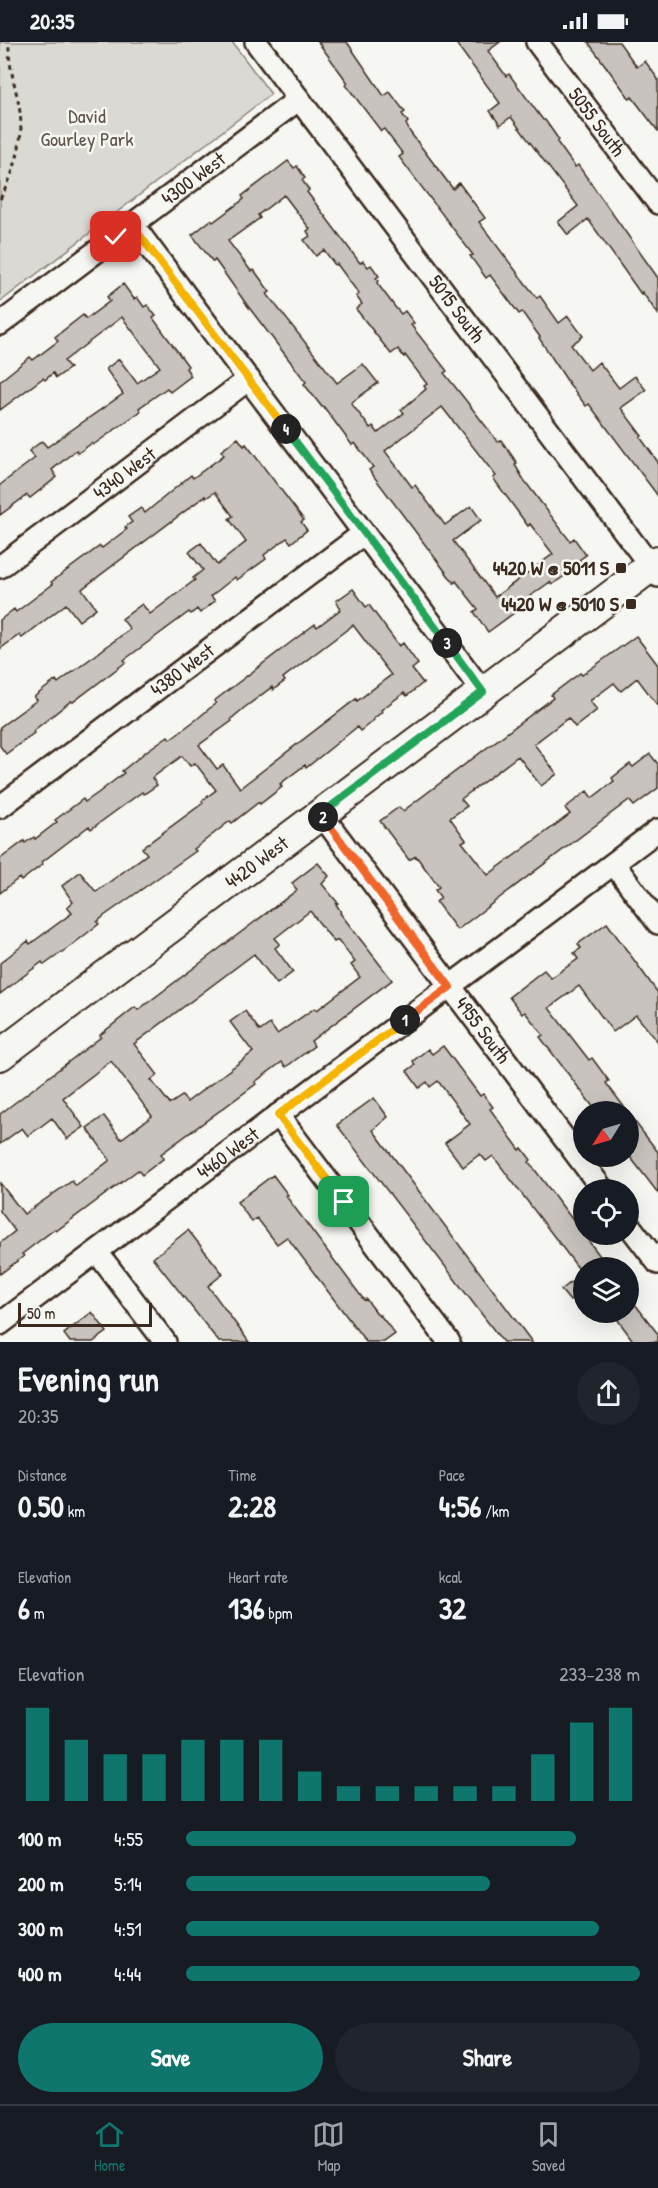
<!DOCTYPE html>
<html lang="en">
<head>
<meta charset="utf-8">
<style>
  :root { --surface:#171b24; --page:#20242c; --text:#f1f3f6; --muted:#9ea1a6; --line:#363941; --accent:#0f766e }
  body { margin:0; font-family:"Patrick Hand",sans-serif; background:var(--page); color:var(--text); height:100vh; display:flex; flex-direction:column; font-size:22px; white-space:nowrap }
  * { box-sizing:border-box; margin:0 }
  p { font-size:20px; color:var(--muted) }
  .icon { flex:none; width:33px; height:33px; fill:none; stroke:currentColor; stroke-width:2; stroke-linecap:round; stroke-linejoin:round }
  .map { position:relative; height:1300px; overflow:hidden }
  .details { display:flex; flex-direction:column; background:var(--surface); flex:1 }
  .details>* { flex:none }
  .needle { width:39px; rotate:233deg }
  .fabs { position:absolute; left:573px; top:1059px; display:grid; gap:12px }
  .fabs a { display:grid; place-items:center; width:66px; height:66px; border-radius:50%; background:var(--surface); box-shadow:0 6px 24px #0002; font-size:30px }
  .scale { position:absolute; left:18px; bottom:15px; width:134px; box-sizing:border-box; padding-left:6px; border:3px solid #3b2a1e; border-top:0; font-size:16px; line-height:21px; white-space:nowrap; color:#3b2a1e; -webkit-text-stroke:4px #f6f6f2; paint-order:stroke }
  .pin { position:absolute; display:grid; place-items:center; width:51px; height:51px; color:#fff; margin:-26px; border-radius:12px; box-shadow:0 3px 9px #0006 }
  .km { position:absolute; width:30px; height:30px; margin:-15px; border-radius:50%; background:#222; color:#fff; font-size:16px; line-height:30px; text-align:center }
  .round { display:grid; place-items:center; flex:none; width:63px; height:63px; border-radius:32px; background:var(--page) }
  .head { display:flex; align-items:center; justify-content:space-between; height:102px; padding:0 18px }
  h1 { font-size:33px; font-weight:800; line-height:45px }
  .metrics { display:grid; grid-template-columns:repeat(3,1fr); gap:9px; height:102px; padding:6px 18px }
  .metrics div { display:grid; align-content:center }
  .metrics b { font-size:30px; font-weight:800 }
  .metrics small { font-size:16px; font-weight:400 }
  .metrics p { font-size:16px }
  .chart { height:168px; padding:12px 18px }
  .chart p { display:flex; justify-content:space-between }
  .chart svg { width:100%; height:108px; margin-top:6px; stroke:var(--accent); stroke-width:6 }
  .button { display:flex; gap:12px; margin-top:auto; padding:12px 18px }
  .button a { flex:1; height:69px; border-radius:36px; background:var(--accent); color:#fff; font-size:24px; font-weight:800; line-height:69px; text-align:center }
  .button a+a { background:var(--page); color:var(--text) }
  ul { padding:0 18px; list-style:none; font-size:20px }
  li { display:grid; grid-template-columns:96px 72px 1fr; align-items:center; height:45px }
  li i { height:15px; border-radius:8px; background:var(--accent) }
  .status { display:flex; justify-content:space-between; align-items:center; height:42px; padding:0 30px; background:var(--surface); direction:ltr }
  .status svg { height:16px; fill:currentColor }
  .menu { display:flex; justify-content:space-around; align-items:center; height:84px; border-top:2px solid var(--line); background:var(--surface); font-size:16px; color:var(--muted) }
  .menu a { display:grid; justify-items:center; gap:3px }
  .menu .active { color:var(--accent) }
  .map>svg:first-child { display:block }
</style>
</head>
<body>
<div class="status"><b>20:35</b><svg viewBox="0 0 49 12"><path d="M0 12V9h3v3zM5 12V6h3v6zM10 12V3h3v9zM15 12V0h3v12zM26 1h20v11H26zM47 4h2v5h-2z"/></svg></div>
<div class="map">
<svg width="658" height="1300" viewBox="0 0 658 1300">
  <rect width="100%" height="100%" fill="#f6f6f2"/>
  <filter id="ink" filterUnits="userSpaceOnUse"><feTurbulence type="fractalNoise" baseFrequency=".0167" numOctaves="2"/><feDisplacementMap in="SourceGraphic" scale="12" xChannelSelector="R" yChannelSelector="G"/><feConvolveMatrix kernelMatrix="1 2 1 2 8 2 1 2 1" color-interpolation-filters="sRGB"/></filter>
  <g filter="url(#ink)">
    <path fill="#dad9d3" stroke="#8a8278" stroke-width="1.5" d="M0 0H232L271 52 0 260Z"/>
    <path fill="#c8c3be" stroke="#3b2a1e" stroke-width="1.5" fill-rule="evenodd" d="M318 0H347L384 54 390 50 405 70 402 72 408 80 406 82 410 90 453 147 459 141 485 176 479 180 522 237 537 256 540 254 559 281 568 274 583 294 571 303 590 328 599 320 619 346 635 334 646 348 621 366 642 394 640 395 658 420V454L589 362 586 364 570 343 539 296 540 295 522 270 519 272 490 233 486 236 470 214 473 213 399 115 403 112 384 87 381 89 346 43 348 41Z
      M455 0H500L488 9 506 34 509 32 543 78H545L559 98 557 100 575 125 578 123 658 236V272L642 250 641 252 588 177 568 193 558 180 578 164 511 75 500 83 490 69 500 61Z
      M588 0H619L637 25 645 19 658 37V89L632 55 630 57Z
      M288 119 294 126 297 124 305 136 302 138 309 148 307 150 360 221 363 219 368 225 371 223 379 234 376 236 379 239 377 241 395 265 401 272 405 269 414 281 411 283 447 329 444 331 464 356 498 400 501 398 517 421 515 423 524 438 570 499 574 496 586 513 579 518 582 521 552 543 550 540 515 565 518 568 488 590 474 570 478 567 456 539 454 541 369 428 373 425 355 401 352 403 323 364 322 365 304 342 306 340 247 263 215 218 213 220 192 193 211 178 213 180 244 157 242 154ZM284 153 310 187 307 189 310 194 304 198 316 214 324 208 335 223 337 222 359 252 356 254 362 262 356 267 391 312 398 307 404 315 405 313 427 342 424 344 426 347 401 368 404 371 378 391 373 384 370 386 351 361 378 341 363 322 337 341 267 252 270 250 254 228 251 229 228 199 260 176 258 173ZM442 365 496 434 493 436 528 484 530 482 553 512 495 555 453 499 481 478 471 464 445 483 415 443 412 445 385 409Z
      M123 242 134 257 137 255 144 265 147 263 156 274 153 276 188 324 186 326 191 334 170 350 167 346 139 366 141 369 93 403 92 401 78 411 76 408 52 428 57 435 30 456 27 453 0 473V443L35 416 29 409 42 399 47 405 123 352 106 327 119 317 137 341 160 325 122 275 64 319 70 326 56 336 53 331 45 338 43 336 0 368V339L30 315 33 318 58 299 55 295 83 273 86 277 110 259 107 255Z
      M238 396 244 404 246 402 304 478 301 480 307 488 291 501 287 496 264 513 266 517 237 538 235 535 211 554 215 559 200 571 197 567 191 572 189 570 124 618 126 620 73 660 71 659 33 689 34 691 6 712 0 704V685L37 658 34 655 56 638 58 641 130 587 122 577 142 562 150 572 195 538 193 536 203 528 189 510 201 501 217 523 246 500 229 477 233 474 215 450 206 456 205 454 82 547 96 566 79 579 66 562 22 596 19 593 0 607V578L14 567 16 570 53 542 51 540 100 504 102 506 127 487 125 485 132 480 128 475 141 466 145 471 191 433 193 436 224 413 221 409Z
      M353 547 366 565 369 563 399 604 403 601 418 622 412 627 423 641 407 654 404 651 381 668 382 670 373 677 374 678 360 689 357 685 306 726 305 723 280 742 282 745 260 762 259 760 232 781 230 779 194 807 196 809 104 874 97 880 99 882 72 903 44 923 42 920 0 952V921L28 899 30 902 72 871 67 865 73 860 62 844 80 830 96 850 147 812 142 806 203 761 202 759 216 748 195 721 190 724 182 714 152 736 157 743 144 752 142 750 91 787 89 784 42 820 43 822 21 839 19 836 0 851V817L24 799 25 801 34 795 35 797 57 780 55 778 83 757 85 760 98 751 124 731 122 729 148 708 168 694 170 697 197 677 216 661 214 659 286 604 315 582 317 585 341 567 336 559ZM353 583 391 633 357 659 356 657 240 746 223 723 217 727 199 703 232 679 231 677 244 666 272 645 273 648 285 639 283 636Z
      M636 594 658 623V664L637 636 621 649 614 641 590 659 597 668 575 685 568 676 534 702 557 732 541 744 518 714 461 757 467 764 450 776 466 798 462 800 488 833 570 772 565 766 587 749 592 756 614 739 612 736 630 722 633 725 650 712 658 722V746L634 764 629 758 457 888 436 860 441 856 435 848 439 845 416 814 409 818 380 779 399 765 403 769 553 656 551 653 580 631 582 633Z
      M318 821 329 834 322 842 338 861 336 862 341 870 340 871 392 938 311 999 314 1004 286 1025 282 1020 255 1040 256 1042 161 1112 164 1116 142 1133 138 1128 56 1189 55 1187 22 1212 24 1214 0 1232V1201L15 1189 0 1169V1141L24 1172 72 1139 76 1144 110 1118 87 1086 104 1074 121 1097 152 1074 111 1019 63 1056 84 1085 67 1097 52 1076 28 1094 22 1086 0 1102V1072L101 995 100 993 135 965 138 968 297 848 292 841ZM310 869 334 900 338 898 355 920 351 923 360 935 317 968 315 966 277 992 270 982 260 989 245 969 230 980 253 1010 187 1060 182 1054 170 1062 151 1038 158 1033 134 1002 254 912 277 942 293 930 275 906 280 902 275 896Z
      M607 881 658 951V1000L636 973 613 990 579 944 549 966 589 1018 592 1016 609 1039 606 1041 628 1070H597L540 995 543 993 525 970 522 972 509 955 544 928 551 936 578 917 574 911 581 906 578 902Z
      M443 1004 480 1054 483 1052 493 1065 490 1067 520 1108 522 1106 531 1118 529 1120 609 1226H578L493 1114 486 1119 480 1112 463 1125 445 1101 470 1082 438 1039 430 1045 427 1040 419 1046 407 1029 415 1023 413 1019 428 1007 432 1012Z
      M374 1056 388 1075 373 1088 532 1300H503L337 1083Z
      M628 1071 658 1110V1151L628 1112Z
      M273 1133 288 1153 286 1154 364 1258 366 1257 379 1274 380 1273 395 1292 384 1300H366L287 1195 277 1202 257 1176 252 1180 237 1160Z
      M188 1188 223 1232 208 1244 249 1300H219L153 1216Z
      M574 1238 583 1249 570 1259 561 1248Z
      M628 1253 658 1292V1300H634L612 1270H628Z
      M92 1270 107 1290 93 1300H70L64 1292Z"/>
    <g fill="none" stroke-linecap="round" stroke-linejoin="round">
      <defs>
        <g id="street">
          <path id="s1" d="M256 0 658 534"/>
          <path id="s2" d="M537 0 658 161"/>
          <path d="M132 182 483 650"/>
          <path id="s3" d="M0 282 299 57"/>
          <path id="s4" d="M0 525 249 337"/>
          <path id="s5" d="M0 765 364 491"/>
          <path id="s6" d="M321 772 603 1148"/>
          <path d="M614 822 658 881"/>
          <path d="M278 1073 449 1300"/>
          <path d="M628 1182 658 1221"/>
          <path d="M97 1210 165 1300"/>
          <path id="s7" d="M0 1282 658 788"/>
        </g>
        <g id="secondary">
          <path id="s8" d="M0 1013 658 519"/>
        </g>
      </defs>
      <use href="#street" stroke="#3b2a1e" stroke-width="26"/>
      <use href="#secondary" stroke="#3b2a1e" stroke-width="34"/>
      <path stroke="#3b2a1e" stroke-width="3" stroke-dasharray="4.5 4.5" stroke-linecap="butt" d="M0 157C16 128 25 96 19 64 15 42 8 22 9 0"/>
      <use href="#street" stroke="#f6f6f2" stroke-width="21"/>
      <use href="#secondary" stroke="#f6f6f2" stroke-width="30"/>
    </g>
  </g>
  <g fill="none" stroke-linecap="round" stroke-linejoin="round" filter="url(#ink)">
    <defs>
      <path id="split-1" d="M344 1160 278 1073 405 978"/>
      <path id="split-2" d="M323 775 450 945 405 978"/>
      <path id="split-3" d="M323 775 321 772 483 650 447 601"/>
      <path id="split-4" d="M286 387 447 601"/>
      <path id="split-5" d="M116 195 132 183 286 387"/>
    </defs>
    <use href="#split-1" stroke="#fff" stroke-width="12"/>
    <use href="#split-2" stroke="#fff" stroke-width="12"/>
    <use href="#split-3" stroke="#fff" stroke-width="12"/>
    <use href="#split-4" stroke="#fff" stroke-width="12"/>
    <use href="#split-5" stroke="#fff" stroke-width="12"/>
    <use href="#split-1" stroke="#f5b400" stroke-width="8"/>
    <use href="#split-2" stroke="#f0652b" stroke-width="8"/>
    <use href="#split-3" stroke="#22a559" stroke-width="8"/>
    <use href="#split-4" stroke="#22a559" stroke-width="8"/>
    <use href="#split-5" stroke="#f5b400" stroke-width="8"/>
  </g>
  <g fill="#3b2a1e" stroke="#f6f6f2" stroke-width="2">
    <rect x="615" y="520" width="12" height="12" rx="3"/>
    <rect x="625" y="556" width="12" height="12" rx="3"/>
  </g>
  <g text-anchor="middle" stroke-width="5" stroke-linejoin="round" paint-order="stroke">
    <g font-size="20" fill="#63564b" stroke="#f6f6f2">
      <text x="87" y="81">David<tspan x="87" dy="23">Gourley Park</tspan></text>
    </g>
    <g font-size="20" fill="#3b2a1e" stroke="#f6f6f2">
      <text dy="7" stroke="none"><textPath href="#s2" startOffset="100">5055 South</textPath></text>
      <text dy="7" stroke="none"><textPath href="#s3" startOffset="242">4300 West</textPath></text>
      <text dy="7" stroke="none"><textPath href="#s1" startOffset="334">5015 South</textPath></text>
      <text dy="7" stroke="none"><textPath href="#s4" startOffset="156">4340 West</textPath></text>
      <text dy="7" stroke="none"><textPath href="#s5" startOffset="228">4380 West</textPath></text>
      <text dy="7" stroke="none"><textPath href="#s8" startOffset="321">4420 West</textPath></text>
      <text dy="7" stroke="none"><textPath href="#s6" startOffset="270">4955 South</textPath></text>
      <text dy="7" stroke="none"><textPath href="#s7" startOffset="285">4460 West</textPath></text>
    </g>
    <g font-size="20" font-weight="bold" fill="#3b2a1e" stroke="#f6f6f2" text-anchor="end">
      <text x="609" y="533">4420 W @ 5011 S</text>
      <text x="619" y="569">4420 W @ 5010 S</text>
    </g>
  </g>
</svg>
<div class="fabs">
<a><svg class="needle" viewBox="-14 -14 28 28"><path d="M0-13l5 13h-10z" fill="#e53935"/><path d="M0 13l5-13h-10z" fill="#9ea1a6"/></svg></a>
<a><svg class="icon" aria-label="locate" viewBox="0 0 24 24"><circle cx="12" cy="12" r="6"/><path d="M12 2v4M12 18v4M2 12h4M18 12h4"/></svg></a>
<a><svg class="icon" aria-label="layers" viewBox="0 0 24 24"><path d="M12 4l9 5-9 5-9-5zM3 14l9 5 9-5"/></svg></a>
</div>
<div class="scale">50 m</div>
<div class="pin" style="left:344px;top:1160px;background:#1e9e55"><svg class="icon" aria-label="arrive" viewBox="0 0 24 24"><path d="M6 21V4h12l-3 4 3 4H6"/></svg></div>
<div class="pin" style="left:116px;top:195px;background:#d93025"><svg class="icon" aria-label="check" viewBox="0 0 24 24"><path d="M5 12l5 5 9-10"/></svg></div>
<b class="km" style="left:405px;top:978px">1</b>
<b class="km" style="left:323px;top:775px">2</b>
<b class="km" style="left:447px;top:601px">3</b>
<b class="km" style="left:286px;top:387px">4</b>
</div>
<section class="details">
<div class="head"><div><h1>Evening run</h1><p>20:35</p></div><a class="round"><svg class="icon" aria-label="share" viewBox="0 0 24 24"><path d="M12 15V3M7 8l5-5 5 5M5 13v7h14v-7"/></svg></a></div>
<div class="metrics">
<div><p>Distance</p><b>0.50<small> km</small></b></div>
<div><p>Time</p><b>2:28</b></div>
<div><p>Pace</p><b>4:56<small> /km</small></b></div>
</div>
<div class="metrics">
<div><p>Elevation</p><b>6<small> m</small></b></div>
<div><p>Heart rate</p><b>136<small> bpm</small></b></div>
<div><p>kcal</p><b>32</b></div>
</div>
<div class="chart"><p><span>Elevation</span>233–238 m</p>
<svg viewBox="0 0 160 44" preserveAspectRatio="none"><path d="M5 44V6M15 44V19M25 44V25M35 44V25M45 44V19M55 44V19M65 44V19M75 44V32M85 44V38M95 44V38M105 44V38M115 44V38M125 44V38M135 44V25M145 44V12M155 44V6"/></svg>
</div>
<ul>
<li><b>100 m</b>4:55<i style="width:86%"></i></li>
<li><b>200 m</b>5:14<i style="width:67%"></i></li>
<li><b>300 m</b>4:51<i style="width:91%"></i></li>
<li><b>400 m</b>4:44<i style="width:100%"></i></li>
</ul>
<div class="button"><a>Save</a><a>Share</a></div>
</section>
<nav class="menu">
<a class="active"><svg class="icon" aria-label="home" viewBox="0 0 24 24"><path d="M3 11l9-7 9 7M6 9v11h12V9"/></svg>Home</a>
<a><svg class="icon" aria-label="map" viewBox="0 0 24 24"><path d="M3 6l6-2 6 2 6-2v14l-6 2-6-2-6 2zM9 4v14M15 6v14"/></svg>Map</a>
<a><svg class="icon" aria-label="saved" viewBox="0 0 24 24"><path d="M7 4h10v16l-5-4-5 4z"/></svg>Saved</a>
</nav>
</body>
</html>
